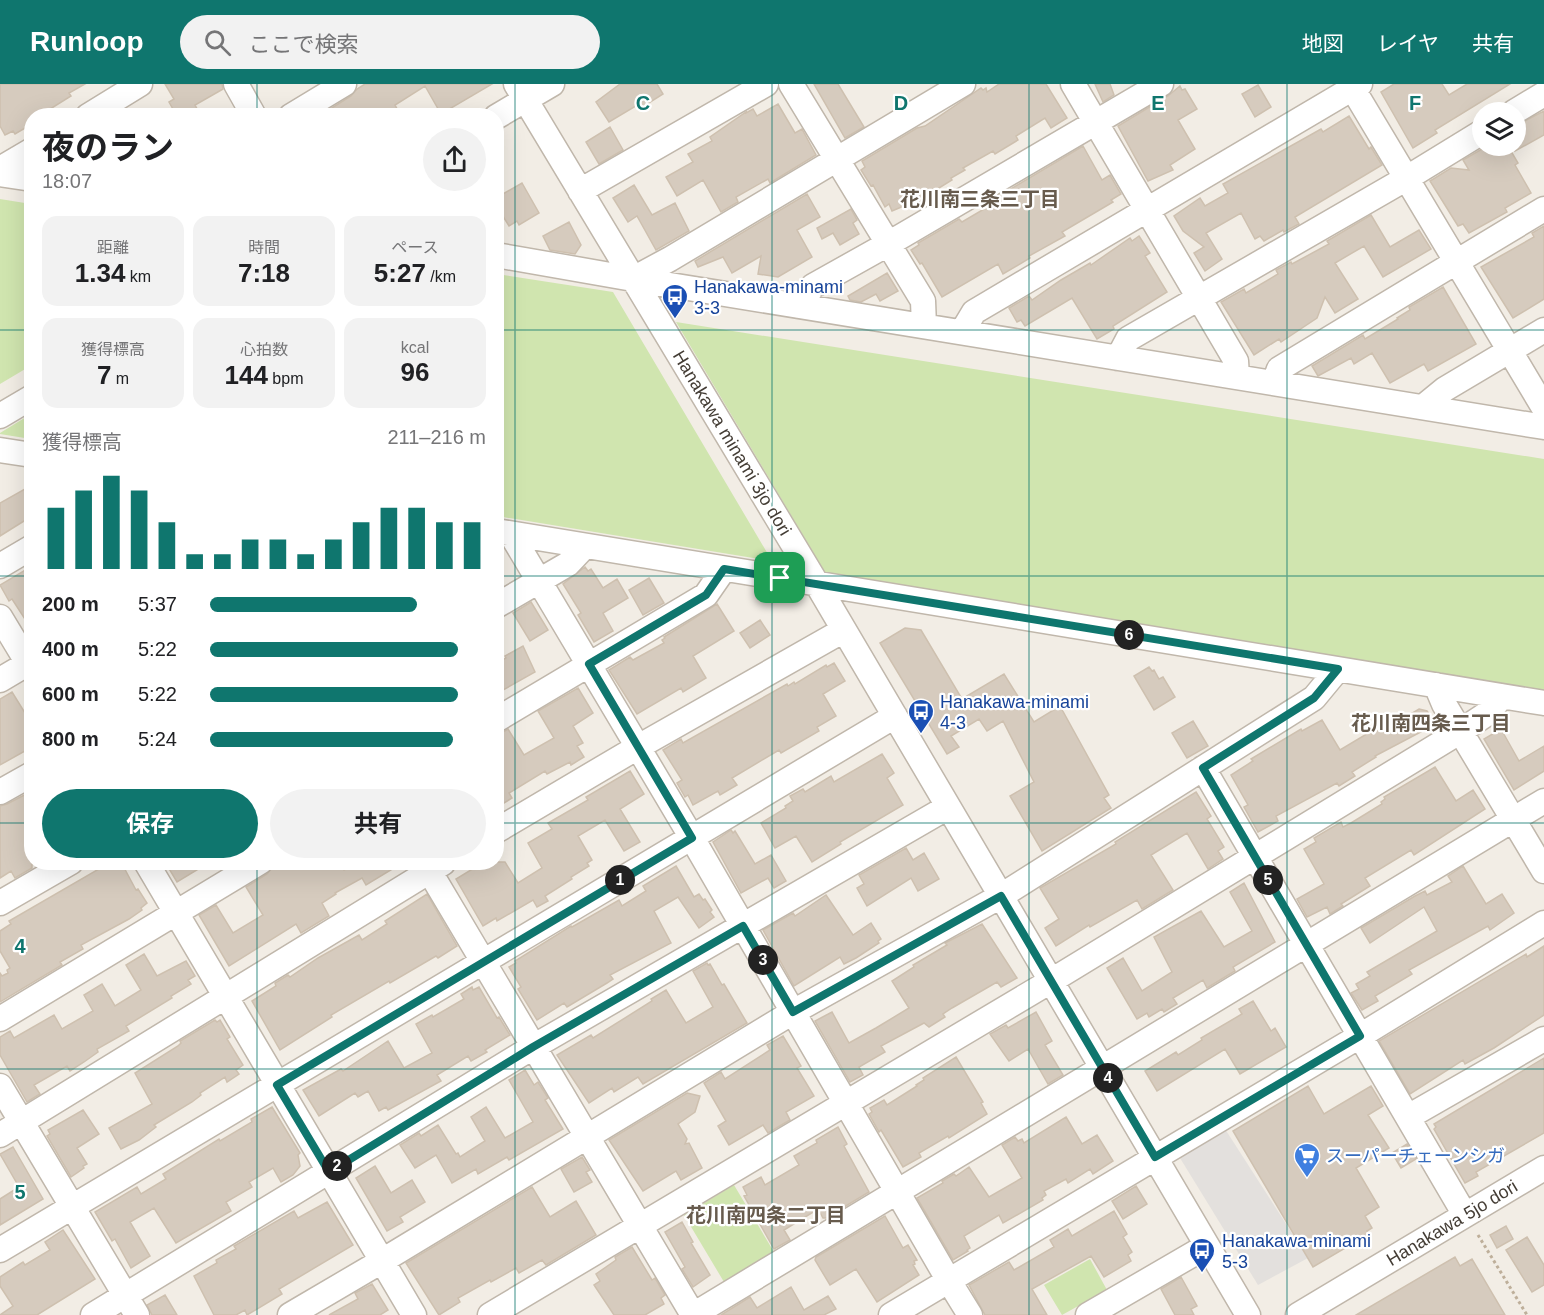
<!DOCTYPE html>
<html lang="ja">
<head>
<meta charset="utf-8">
<style>
  :root { --surface:#fff; --page:#f2f2f2; --text:#202124; --muted:#757577; --accent:#0f766e }
  body { margin:0; font-family:Helvetica,"Noto Sans JP",sans-serif; background:var(--page); color:var(--text); height:100vh; display:flex; flex-direction:column; font-size:22px; white-space:nowrap }
  * { box-sizing:border-box; margin:0 }
  p { font-size:20px; color:var(--muted) }
  .icon { flex:none; width:33px; height:33px; fill:none; stroke:currentColor; stroke-width:2; stroke-linecap:round; stroke-linejoin:round }
  .map { position:relative; flex:1; overflow:hidden }
  .drawer { position:absolute; left:24px; top:24px; width:480px; height:762px; display:flex; flex-direction:column; background:var(--surface); border-radius:24px; box-shadow:0 6px 24px #0002 }
  .drawer>* { flex:none }
  .buttons { position:absolute; left:1472px; top:18px; display:grid; gap:12px }
  .buttons a { display:grid; place-items:center; width:54px; height:54px; border-radius:50%; background:var(--surface); box-shadow:0 6px 24px #0002; font-size:30px }
  .pin { position:absolute; display:grid; place-items:center; width:51px; height:51px; color:#fff; margin:-26px; border-radius:12px; box-shadow:0 3px 9px #0006 }
  .km { position:absolute; width:30px; height:30px; margin:-15px; border-radius:50%; background:#222; color:#fff; font-size:16px; line-height:30px; text-align:center }
  .round { display:grid; place-items:center; flex:none; width:63px; height:63px; border-radius:32px; background:var(--page) }
  .summary { display:flex; align-items:center; justify-content:space-between; height:102px; padding:0 18px }
  h1 { font-size:33px; font-weight:700; line-height:45px }
  .figures { display:grid; grid-template-columns:repeat(3,1fr); gap:9px; height:102px; padding:6px 18px }
  .figures div { display:grid; align-content:center; border-radius:15px; background:var(--page); text-align:center }
  .figures b { font-size:26px; font-weight:700 }
  .figures small { font-size:16px; font-weight:400 }
  .figures p { font-size:16px }
  .chart { height:168px; padding:12px 18px }
  .chart p { display:flex; justify-content:space-between }
  .chart svg { width:100%; height:108px; margin-top:6px; stroke:var(--accent); stroke-width:6 }
  .action { display:flex; gap:12px; margin-top:auto; padding:12px 18px }
  .action a { flex:1; height:69px; border-radius:36px; background:var(--accent); color:#fff; font-size:24px; font-weight:700; line-height:69px; text-align:center }
  .action a+a { background:var(--page); color:var(--text) }
  ul { padding:0 18px; list-style:none; font-size:20px }
  li { display:grid; grid-template-columns:96px 72px 1fr; align-items:center; height:45px }
  li i { height:15px; border-radius:8px; background:var(--accent) }
  header { display:flex; align-items:center; gap:36px; box-sizing:border-box; height:84px; padding:0 30px; background:var(--accent); color:#fff }
  header strong { font-size:28px }
  nav { display:flex; gap:33px; margin-inline-start:auto; font-size:21px }
  .search { width:420px; height:54px; background:var(--page); display:flex; align-items:center; gap:15px; box-sizing:border-box; padding:0 21px; border-radius:33px; color:var(--muted); font-size:22px }
  .map>svg:first-child { display:block }
</style>
</head>
<body>
<header>
<strong>Runloop</strong>
<div class="search"><svg class="icon" aria-label="search" viewBox="0 0 24 24"><circle cx="10" cy="10" r="6"/><path d="M15 15l6 6"/></svg>ここで検索</div>
<nav><a>地図</a><a>レイヤ</a><a>共有</a></nav>
</header>
<div class="map">
<svg width="1544" height="1231" viewBox="0 0 1544 1231">
  <rect width="100%" height="100%" fill="#f2ede5"/>
  <path fill="#d0e5af" d="M0 115 31 120 32 281 0 300Z
    M497 190 613 208 772 477 497 432Z
    M676 238 1544 375V608L826 490Z
    M31 330V355L0 350V349Z
    M734 1101 774 1168 724 1198 684 1131Z
    M1090 1175 1107 1206 1062 1231 1044 1201Z"/>
  <path fill="#e3e0dd" d="M1225 1045 1308 1174 1258 1201 1180 1074Z"/>
  <path fill="#d6cbbe" stroke="#cec0af" stroke-width="1.5" d="M0 0H85L69 9 71 12 39 32H32V40L15 50 13 47 5 51 0 42Z
    M165 0H222L223 5 195 21 201 32H177L169 18 174 15Z
    M365 0H492L441 30 425 2 395 21 401 32H319L351 12 357 5Z
    M620 0H657L663 10 641 24 639 20 609 38 596 18Z
    M814 0H838L864 43 845 54Z
    M999 0H1046L1067 34 1051 44 1045 34 1016 52 1018 56 995 70 993 67 963 84 965 86 951 94 952 96 934 107 936 110 920 119 918 116 892 127 889 120 885 123 873 101 871 102 861 86 865 83 862 77 917 44 925 42 981 4 983 6 986 4 987 8Z
    M1095 0H1110L1114 11 1103 18Z
    M1394 0H1442L1449 11 1467 0H1510L1435 46 1437 49 1413 64 1381 8Z
    M1258 1 1271 23 1255 33 1242 10Z
    M1180 2 1182 6 1185 5 1197 25 1178 36 1195 65 1170 81 1173 86 1148 97 1118 42 1168 12Z
    M778 20 795 49 802 45 816 71 770 99 768 95 736 113 738 118 721 128 703 96 677 112 666 93 693 78 688 70 712 57 710 53 746 28V29L753 25 757 32Z
    M1544 27V51L1515 67V42Z
    M1349 32 1369 65 1371 63 1382 81 1295 133 1299 140 1284 148 1283 146 1264 157 1260 152 1255 155 1241 129 1206 149 1222 175 1205 187 1194 169 1204 163 1183 147 1174 132 1200 114 1205 122 1228 109 1223 100 1321 45 1323 48Z
    M610 43 623 66 599 80 586 58Z
    M1083 62 1102 96 1110 91 1121 110 1111 116 1113 118 1062 148 1065 152 1029 172 1030 174 1003 190 998 180 942 213 922 179 920 180 911 166 919 161 918 159 959 135 962 138 991 121 989 118Z
    M1487 62H1508L1518 79 1515 81 1531 109 1505 124 1507 128 1469 149 1463 140 1458 142 1430 97 1451 84 1469 86 1463 76Z
    M522 99 539 129 519 141 517 137 509 142 496 121V114Z
    M634 101 652 131 675 119 689 147 656 166 637 132 628 138 613 114Z
    M807 110 820 133 797 146 812 173 778 193 758 190 761 172 732 189 723 173 698 183 695 177Z
    M851 125 857 136 853 139 859 150 840 161 833 149 822 155 817 144Z
    M1371 131 1390 163 1419 146 1431 165 1383 193 1364 162 1335 179 1358 215 1335 229 1325 213 1317 234 1281 258 1279 255 1254 271 1221 218 1244 205 1246 209 1278 190 1276 186 1291 178 1292 180 1329 160 1327 157Z
    M569 138 581 161 575 170 550 166 543 152Z
    M1544 142V215L1513 234 1481 183 1534 153 1532 149Z
    M1139 152 1150 169 1145 172 1167 208 1113 242 1114 245 1097 255 1072 214 1025 242 1021 236 1017 238 1009 224 1029 212 1032 216 1061 196 1090 179 1091 181 1130 154 1132 157Z
    M887 189 898 207 880 217 876 210 861 218 850 216 848 212Z
    M1443 203 1476 260 1428 287 1424 280 1390 299 1372 269 1354 280 1351 274 1318 292 1312 282 1363 251 1365 255 1398 235 1397 234 1410 226 1409 223Z
    M32 401V432L0 452V419Z
    M32 482V546L12 515 9 517 0 501Z
    M585 483 588 487 591 485 603 504 617 495 628 514 603 529 613 547 594 558 578 531 581 529 563 500Z
    M649 494 664 519 643 531 629 506Z
    M531 518 548 546 530 557 513 529Z
    M717 520 734 547 693 572 706 594 683 608 681 604 637 630 609 586 630 573 633 576 664 559 662 556 665 554 664 553Z
    M760 536 770 551 750 564 740 549Z
    M905 544 921 546 962 615 1004 590 1034 638 1060 622 1109 711 1104 714 1111 724 1042 767 1010 712 1034 698 1003 637 987 647 979 635 951 652 959 663 947 670 880 559Z
    M523 562 535 588 496 610V580L506 574 505 572Z
    M834 579 845 597 823 610 836 632 817 643 819 647 781 669 779 666 732 694 737 701 720 711 718 707 693 721 688 711 685 713 677 699 682 696 663 666 681 655 683 659 787 600 788 602 794 598 795 600 826 581 827 583Z
    M1149 583 1152 587 1154 586 1159 595 1163 593 1175 613 1154 626 1134 592Z
    M578 604 593 629 573 642 583 659 577 662 584 673 571 681 570 678 547 690 545 687 509 709 512 714 496 724V652L508 645 524 671 554 654 538 627Z
    M12 608 25 629 32 625V663L0 681V615Z
    M1419 625 1427 627 1436 640 1375 672 1376 673 1352 688 1355 692 1339 702 1337 699 1276 732 1278 737 1258 748 1244 723 1248 721 1231 691 1253 677 1251 675 1301 645 1302 647 1322 636 1340 666 1370 648 1372 650 1397 634 1399 637Z
    M1193 637 1208 662 1187 674 1172 649Z
    M1501 645 1519 677 1544 662V687L1514 706 1484 655Z
    M882 670 894 689 887 694 903 721 840 758 841 760 812 778 796 752 775 764 761 739 786 724 785 722 793 717 790 712 803 705 805 708 831 692 834 698Z
    M1435 683 1456 717 1473 706 1485 725 1414 771 1411 766 1365 794 1370 802 1341 820 1343 822 1330 830 1327 823 1307 833 1297 815 1324 800 1304 765 1316 758 1314 754 1341 738 1343 743 1351 739 1382 720 1381 718 1385 715 1384 713Z
    M630 687 644 710 620 725 640 758 624 767 605 736 578 752 592 776 587 779 589 782 571 793 572 795 545 812 548 817 537 823 533 816 497 837 496 834 483 842 456 795 484 778H505L518 799 542 784 528 759 552 745 548 739 588 716 586 713Z
    M32 707V784L15 794 11 787 0 794V722L7 720Z
    M1196 708 1211 732 1207 735 1224 763 1218 767 1223 775 1208 785 1187 749 1151 771 1173 806 1142 825 1137 816 1090 843 1089 841 1056 862 1045 844 1059 835 1040 804 1116 760 1115 758Z
    M731 746 733 749 735 747 755 780 771 771 786 797 774 804 768 794 741 809 713 758Z
    M906 764 913 776 924 769 939 795 918 807 911 794 867 822 857 804 864 800 859 791Z
    M106 778H121L136 806 138 805 147 819 141 824 142 826 129 835 81 861 83 865 60 878 62 881 0 918V889L2 892 8 889 7 886 10 884 0 867V847L11 840 9 837 99 785 98 783Z
    M175 778H210L177 798 168 783Z
    M281 778H340L344 786 360 778H404L366 801 362 794 335 809 336 810 322 819 329 832 301 849 296 840 229 882 199 831 216 821 233 849 263 831 246 803 267 790 273 783Z
    M676 782 694 813 699 810 703 816 705 815 712 826 710 828 714 833 699 844 678 813 654 827 671 859 610 891 613 895 607 899 567 923 564 919 537 936 518 905 521 903 509 883 516 879 515 877 571 842 572 843 619 816 622 822 646 807 643 802Z
    M1463 782 1486 820 1502 810 1514 829 1490 846 1488 842 1409 886 1412 890 1375 912 1378 917 1362 926 1351 909 1359 905 1356 900 1370 892 1367 888 1437 847 1424 823 1370 859 1361 844 1415 812 1425 807 1427 811 1452 798 1448 792Z
    M1244 799 1275 858 1233 883 1235 887 1207 904 1203 896 1173 914 1177 920 1164 928 1162 925 1149 933 1147 929 1137 935 1107 884 1123 874 1142 907 1172 888 1154 853 1201 827 1224 863 1252 847 1230 808Z
    M427 810 457 862 438 874 436 872 390 899 389 897 331 931 332 933 280 966 252 917 276 902 275 899 288 891 290 893 318 874 359 851 362 856 387 840 385 837Z
    M826 811 853 851 871 839 881 855 878 857 879 859 856 874 844 880 840 873 794 902 763 846 793 829 795 832Z
    M982 840 1017 894 1001 903 997 898 952 924 943 930 945 933 929 943 924 939 881 962 885 968 859 983 863 991 850 998 815 937 832 928 849 959 876 944 909 924 892 897 914 883 913 881 947 861 945 859Z
    M1544 862V931L1494 964 1465 980 1463 976 1410 1010 1379 957 1526 870 1527 873Z
    M144 870 157 892 186 877 195 892 188 896 191 900 171 912 172 914 126 942 129 947 97 965 98 968 84 978 70 987 67 982 34 1001 40 1010 27 1018 0 971V953L10 947 14 954 54 931 62 945 93 927 84 911 102 900 115 922 141 906 126 881Z
    M707 879 708 881 710 880 722 901 724 900 747 939 643 1000 638 993 614 1008 612 1004 589 1019 557 971 591 951 593 954 652 917 651 915 666 906 686 939 713 923 693 887Z
    M472 903 473 906 479 903 497 934 499 933 510 951 485 966 487 968 471 977 468 972 437 991 441 997 388 1026 386 1023 379 1027 368 1007 358 1013 355 1009 319 1032 303 1006 341 985 343 987 388 957 404 984 432 969 416 940 432 931 433 933 464 915 461 910Z
    M1253 917 1271 947 1275 944 1286 963 1240 990 1225 965 1157 1007 1145 987 1176 968 1178 971 1202 956 1201 954 1242 930 1239 925Z
    M1036 928 1052 957 1045 961 1063 991 1048 1000 1028 965 1009 977 990 950 1006 941 1008 944Z
    M215 936 217 938 220 936 230 953 227 955 243 981 236 986 239 990 227 998 225 993 200 1009 201 1011 192 1018 154 1041 156 1043 139 1056 121 1065 109 1044 152 1020 135 989 178 962 181 959 180 957Z
    M783 952 801 982 797 984 814 1012 786 1028 790 1036 768 1049 763 1041 729 1061 718 1042 726 1037 704 999 721 988 725 995 770 966 767 961Z
    M956 973 983 1018 981 1019 987 1030 949 1054 948 1052 919 1069 921 1073 903 1083 881 1046 879 1048 869 1030 872 1028 870 1024 884 1016 887 1021 917 1002 916 1001 924 996 923 994Z
    M1544 974V1049L1476 1088 1478 1092 1465 1099 1434 1045 1436 1043 1434 1040Z
    M525 986 534 1001 538 998 548 1014 545 1016 563 1045 509 1076 507 1073 478 1090 476 1085 452 1099 436 1071 415 1084 400 1061 419 1049 421 1052 438 1041 456 1070 458 1069 460 1073 485 1057 471 1033 486 1023 505 1054 533 1038 509 996Z
    M1308 1002 1324 1030 1371 1002 1383 1022 1368 1031 1389 1064 1356 1084 1379 1123 1365 1132 1372 1144 1367 1147 1369 1150 1313 1183 1233 1047Z
    M687 1009 700 1012 695 1028 678 1040 687 1055 685 1060 689 1059 702 1084 681 1096 676 1087 643 1107 609 1056Z
    M272 1023 300 1069 298 1071 300 1082 293 1091 281 1098 273 1084 249 1098 252 1103 226 1118 231 1127 176 1159 154 1124 130 1138 150 1172 131 1184 115 1155 112 1157 95 1128 137 1103 141 1110 166 1095 163 1090 219 1055 220 1057 252 1038 251 1035Z
    M83 1026 99 1050 77 1064 87 1080 83 1082 84 1084 71 1093 47 1052 50 1050 48 1046Z
    M1066 1033 1082 1060 1097 1051 1113 1077 1093 1090 1090 1085 1068 1099 1066 1095 1044 1107 1046 1111 1042 1114 1043 1116 1003 1139 999 1131 964 1152 970 1164 967 1166 968 1167 953 1176 917 1114 943 1099 942 1097 954 1090 956 1092 969 1083 989 1113 1022 1094 1002 1061 1015 1053 1018 1057 1022 1055 1024 1059Z
    M838 1043 847 1060 844 1062 869 1108 826 1134H823L818 1125 784 1146 790 1156 774 1165 744 1112 747 1111 743 1103 761 1093 765 1101 799 1081 794 1072 817 1059 816 1056Z
    M1407 1060 1416 1075 1401 1084 1392 1069Z
    M13 1063 43 1115 0 1141V1115L19 1103 0 1070Z
    M582 1073 590 1086 586 1088 592 1098 574 1108 561 1085Z
    M375 1082 391 1109 412 1096 425 1118 400 1133 403 1138 387 1147 356 1094Z
    M1136 1102 1147 1120 1123 1135 1112 1117Z
    M532 1103 550 1133 576 1117 596 1151 546 1181 542 1176 519 1189 516 1184 491 1198 490 1196 458 1214 460 1218 439 1231 406 1179Z
    M327 1118 353 1161 279 1205 282 1210 247 1231 245 1226 236 1231H214L194 1192 217 1179 216 1176 236 1165 234 1162 294 1127 298 1134Z
    M1114 1127 1127 1150 1123 1153 1132 1168 1128 1171 1131 1177 1104 1193 1091 1172 1032 1205 1047 1231H985L969 1201 1009 1178 1014 1186 1054 1163 1050 1156 1068 1145 1072 1152Z
    M885 1132 903 1164 908 1161 917 1176 914 1177 915 1180 913 1181 919 1191 877 1218 856 1185 830 1201 815 1176 816 1173Z
    M682 1138 693 1158 691 1159 710 1191 693 1203 682 1185 685 1183 665 1148Z
    M1506 1142 1513 1155 1497 1164 1490 1151Z
    M63 1146 95 1195 37 1231H0L13 1222 0 1202V1193L23 1178 25 1181 50 1166 45 1158Z
    M1527 1153 1544 1181V1201L1532 1208 1506 1166Z
    M632 1163 652 1196 655 1194 665 1211 661 1214 664 1220 645 1231H614L594 1201 600 1197 596 1190 616 1176 615 1173Z
    M1455 1173 1460 1182 1472 1175 1505 1231H1356Z
    M1181 1193 1197 1222 1191 1225 1194 1231H1175L1161 1205Z
    M372 1200 388 1226 380 1231H329L358 1215 355 1209Z
    M791 1203 804 1226 828 1212 836 1225 824 1231H721L750 1213 757 1224Z
    M165 1211 177 1231H152L147 1221Z"/>
  <g fill="none" stroke-linecap="round" stroke-linejoin="round">
    <defs>
      <path id="minor" d="M236 0 254 32
        M516 0 817 500 1248 1231
        M791 0 923 217 924 242
        M1073 0 1236 277 1237 293
        M1350 0 1544 324
        M1514 28 1544 10
        M88 32 140 0
        M291 32 344 0
        M496 33 552 0
        M5 82 32 66
        M0 90 32 95
        M580 107 766 0
        M496 171 633 195 1544 343
        M633 195 670 175 963 0
        M799 222 813 202 888 160 1161 0
        M962 248 974 228 1360 0
        M1118 274 1128 255 1407 94 1482 48
        M1274 299 1279 285 1544 125
        M1423 323 1445 305 1544 246
        M0 332 32 313
        M0 366 32 371
        M496 447 1544 619
        M511 450 692 754 949 1197 970 1231
        M0 482 32 463
        M496 522 568 480 585 462
        M0 533 32 586
        M0 596 32 577
        M1436 601 1444 620 1544 787
        M496 636 706 511 724 485
        M1203 684 1465 1131
        M0 708 32 690
        M496 747 638 663 844 546
        M146 778 414 1231
        M424 778 693 1231
        M0 819 71 778
        M0 935 260 778
        M0 1002 137 1231
        M1408 1033 1544 955
        M0 1051 443 779
        M0 1166 895 632
        M93 1231 533 963 948 723
        M290 1231 382 1177 793 928 1001 812 1314 614 1338 585
        M490 1231 1051 897 1461 647 1488 629 1502 612
        M693 1231 1544 717
        M891 1231 1360 952 1544 839
        M1088 1231 1207 1162
        M1298 1231 1544 1084"/>
    </defs>
    <use href="#minor" stroke="#c0b7ab" stroke-width="27"/>
    <path stroke="#beaf9a" stroke-width="3" stroke-dasharray="3 3" stroke-linecap="butt" d="M1478 1151 1527 1231"/>
    <use href="#minor" stroke="#fff" stroke-width="24"/>
  </g>
  <g fill="none" stroke-linecap="round" stroke-linejoin="round">
    <defs>
      <path id="route" d="M724 485 1338 585 1314 614 1203 684 1360 952 1155 1073 1001 812 793 928 743 842 533 963 329 1088 277 1001 692 754 589 580 706 511Z"/>
    </defs>
    <use href="#route" stroke="#fff" stroke-width="12"/>
    <use href="#route" stroke="#0f766e" stroke-width="8"/>
  </g>
  <path fill="none" stroke="#0f766e" stroke-width="1.5" stroke-opacity="0.55" d="M257 0V32M515 0V1231M772 0V1231M1029 0V1231M1287 0V1231M0 246H32M496 246H1544M0 492H32M496 492H1544M0 739H32M496 739H1544M257 778V1231M0 985H1544"/>
  <defs>
    <symbol id="bus-pin" viewBox="-11 -11 22 30"><path d="M0 17L-7.5 6A9.5 9.5 0 1 1 7.5 6Z" fill="#1a4fb4" stroke="#fff"/><path d="M-5-6H5V4H4V6H2V4H-2V6H-4V4H-5ZM-3.5-4V0h7V-4ZM-3.5 1.2v1.5H-2V1.2ZM2 1.2v1.5H3.5V1.2Z" fill="#fff"/></symbol>
    <symbol id="supermarket-pin" viewBox="-11 -11 22 30"><path d="M0 17L-7.5 6A9.5 9.5 0 1 1 7.5 6Z" fill="#3f7fe0" stroke="#fff"/><path d="M-6-5.5h2.5l.6 2H6L4.5 2H-2.5L-4.4-4H-6ZM-1.5 3.2a1.3 1.3 0 1 0 .1 0ZM3 3.2a1.3 1.3 0 1 0 .1 0Z" fill="#fff"/></symbol>
  </defs>
  <g fill-rule="evenodd">
    <use href="#bus-pin" x="660" y="198" width="30" height="40"/>
    <use href="#bus-pin" x="906" y="613" width="30" height="40"/>
    <use href="#supermarket-pin" x="1292" y="1057" width="30" height="40"/>
    <use href="#bus-pin" x="1187" y="1152" width="30" height="40"/>
  </g>
  <g text-anchor="middle" stroke-width="4.5" stroke-linejoin="round" paint-order="stroke">
    <g font-size="18" fill="#164399" stroke="#fff" text-anchor="start">
      <text x="694" y="209">Hanakawa-minami<tspan x="694" dy="21">3-3</tspan></text>
      <text x="940" y="624">Hanakawa-minami<tspan x="940" dy="21">4-3</tspan></text>
      <text x="1222" y="1163">Hanakawa-minami<tspan x="1222" dy="21">5-3</tspan></text>
    </g>
    <g font-size="18" fill="#443d35" stroke="#fff">
      <text transform="translate(732 359) rotate(59)" y="6">Hanakawa minami 3jo dori</text>
      <text transform="translate(1452 1139) rotate(-31)" y="6">Hanakawa 5jo dori</text>
    </g>
    <g font-size="18" fill="#366cbe" stroke="#fff" text-anchor="start">
      <text x="1326" y="1078">スーパーチェーンシガ</text>
    </g>
    <g font-size="20" font-weight="bold" fill="#675b4d" stroke="#fff">
      <text x="980" y="122">花川南三条三丁目</text>
      <text x="1431" y="646">花川南四条三丁目</text>
      <text x="766" y="1138">花川南四条二丁目</text>
    </g>
  </g>
  <g font-size="20" text-anchor="middle" font-weight="bold" fill="#0f766e" stroke="#fff" stroke-width="4.5" stroke-linejoin="round" paint-order="stroke">
    <text x="643" y="26">C</text>
    <text x="901" y="26">D</text>
    <text x="1158" y="26">E</text>
    <text x="1415" y="26">F</text>
    <text x="20" y="869">4</text>
    <text x="20" y="1115">5</text>
  </g>
</svg>
<div class="buttons">
<a><svg class="icon" aria-label="layers" viewBox="0 0 24 24"><path d="M12 4l9 5-9 5-9-5zM3 14l9 5 9-5"/></svg></a>
</div>
<div class="pin" style="left:780px;top:494px;background:#1e9e55"><svg class="icon" aria-label="arrive" viewBox="0 0 24 24"><path d="M6 21V4h12l-3 4 3 4H6"/></svg></div>
<b class="km" style="left:620px;top:796px">1</b>
<b class="km" style="left:337px;top:1082px">2</b>
<b class="km" style="left:763px;top:876px">3</b>
<b class="km" style="left:1108px;top:994px">4</b>
<b class="km" style="left:1268px;top:796px">5</b>
<b class="km" style="left:1129px;top:551px">6</b>
<section class="drawer">
<div class="summary"><div><h1>夜のラン</h1><p>18:07</p></div><a class="round"><svg class="icon" aria-label="share" viewBox="0 0 24 24"><path d="M12 15V3M7 8l5-5 5 5M5 13v7h14v-7"/></svg></a></div>
<div class="figures">
<div><p>距離</p><b>1.34<small> km</small></b></div>
<div><p>時間</p><b>7:18</b></div>
<div><p>ペース</p><b>5:27<small> /km</small></b></div>
</div>
<div class="figures">
<div><p>獲得標高</p><b>7<small> m</small></b></div>
<div><p>心拍数</p><b>144<small> bpm</small></b></div>
<div><p>kcal</p><b>96</b></div>
</div>
<div class="chart"><p><span>獲得標高</span>211–216 m</p>
<svg viewBox="0 0 160 44" preserveAspectRatio="none"><path d="M5 44V19M15 44V12M25 44V6M35 44V12M45 44V25M55 44V38M65 44V38M75 44V32M85 44V32M95 44V38M105 44V32M115 44V25M125 44V19M135 44V19M145 44V25M155 44V25"/></svg>
</div>
<ul>
<li><b>200 m</b>5:37<i style="width:75%"></i></li>
<li><b>400 m</b>5:22<i style="width:90%"></i></li>
<li><b>600 m</b>5:22<i style="width:90%"></i></li>
<li><b>800 m</b>5:24<i style="width:88%"></i></li>
</ul>
<div class="action"><a>保存</a><a>共有</a></div>
</section>
</div>
</body>
</html>
